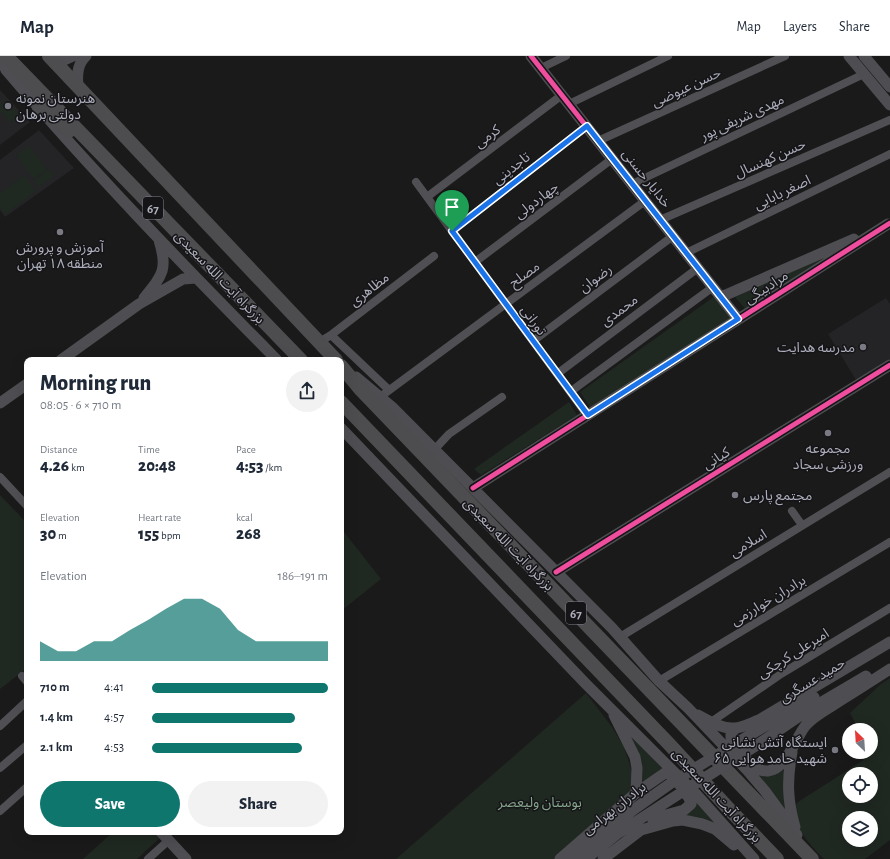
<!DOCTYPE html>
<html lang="en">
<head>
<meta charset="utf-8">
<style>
  :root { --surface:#fff; --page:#f2f2f3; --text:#1f2937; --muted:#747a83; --line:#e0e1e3; --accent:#0f766e }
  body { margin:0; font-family:"Alegreya Sans","Noto Sans Arabic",sans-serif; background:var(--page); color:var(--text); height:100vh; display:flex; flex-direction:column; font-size:15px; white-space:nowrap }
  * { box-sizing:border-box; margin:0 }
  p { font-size:13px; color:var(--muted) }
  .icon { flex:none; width:22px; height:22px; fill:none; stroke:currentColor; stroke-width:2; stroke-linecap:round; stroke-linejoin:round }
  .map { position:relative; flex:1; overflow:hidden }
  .drawer { position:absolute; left:24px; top:301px; width:320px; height:478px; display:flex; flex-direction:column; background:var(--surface); border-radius:8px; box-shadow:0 4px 16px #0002 }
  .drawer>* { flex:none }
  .needle { width:26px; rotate:335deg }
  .buttons { position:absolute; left:842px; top:667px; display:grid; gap:8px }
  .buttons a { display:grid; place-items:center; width:36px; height:36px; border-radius:50%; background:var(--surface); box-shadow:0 4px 16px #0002; font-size:20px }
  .pin { position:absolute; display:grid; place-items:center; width:34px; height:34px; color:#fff; margin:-41px -17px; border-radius:50% 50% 50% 0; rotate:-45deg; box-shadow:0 0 4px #0007 }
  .pin .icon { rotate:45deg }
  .round { display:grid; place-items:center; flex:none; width:42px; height:42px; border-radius:21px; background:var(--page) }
  .headline { display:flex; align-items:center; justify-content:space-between; height:68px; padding:0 16px }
  h1 { font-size:22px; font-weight:800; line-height:30px }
  .stats { display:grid; grid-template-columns:repeat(3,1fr); gap:6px; height:68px; padding:4px 16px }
  .stats div { display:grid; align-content:center }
  .stats b { font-size:17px; font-weight:800 }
  .stats small { font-size:11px; font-weight:400 }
  .stats p { font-size:11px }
  .chart { height:112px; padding:8px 16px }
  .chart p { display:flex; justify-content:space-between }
  .chart svg { width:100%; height:72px; margin-top:4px; fill:var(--accent); opacity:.7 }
  .cta { display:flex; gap:8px; margin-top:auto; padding:8px 16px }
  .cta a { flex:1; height:46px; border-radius:24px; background:var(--accent); color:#fff; font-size:16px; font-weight:800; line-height:46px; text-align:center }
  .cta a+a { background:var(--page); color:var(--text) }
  ul { padding:0 16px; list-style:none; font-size:13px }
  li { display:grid; grid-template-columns:64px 48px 1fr; align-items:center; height:30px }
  li i { height:10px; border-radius:5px; background:var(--accent) }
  header { display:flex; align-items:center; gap:24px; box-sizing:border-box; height:56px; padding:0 20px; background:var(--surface); border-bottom:1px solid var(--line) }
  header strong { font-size:19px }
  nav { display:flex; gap:22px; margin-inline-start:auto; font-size:14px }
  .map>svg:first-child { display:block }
</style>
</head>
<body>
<header>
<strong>Map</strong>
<nav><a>Map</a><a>Layers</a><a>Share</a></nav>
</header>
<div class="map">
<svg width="890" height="803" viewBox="0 0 890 803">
  <rect width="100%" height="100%" fill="#1a1a1a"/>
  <path fill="#242426" d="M0 34 30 66 0 89Z
    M39 74 74 112 5 161 0 154V104Z
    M886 242 890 248V303L856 324 828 278Z"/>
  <path fill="#202822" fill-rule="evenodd" d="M7 43 20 60 10 67 0 55V49Z
    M29 90 47 114 33 123 16 99Z
    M49 113 54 120 38 131 33 125Z
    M24 119 36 135 5 159 0 152V137Z
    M850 189 747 255 735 241Z
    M715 240 731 262 590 351 580 336Z
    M569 346 577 359 481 419 474 413Z
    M0 439 27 467V612L0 633Z
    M341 472 381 523 341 555Z
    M890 622V784L865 803H824C814 793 792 770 794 755 794 752 796 748 798 746L865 703 866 696H871V674H859L850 657 881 628ZM849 718H871V740H849ZM849 762H871V784H849Z
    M586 637 612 671 624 691 631 712 633 722 631 734 555 803H396Z
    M625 674 647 694 663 713 641 727C644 703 640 693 625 674Z
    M786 711 788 763 758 719C770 721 776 716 786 711Z
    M695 745 726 776 660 764Z
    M113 776H158L162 780 137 803H83Z"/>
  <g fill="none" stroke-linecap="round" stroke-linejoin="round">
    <path stroke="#505054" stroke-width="8" d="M541 12 566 0
      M569 48 668 0
      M598 85 785 0
      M416 126 587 359
      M632 128 864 18
      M427 141 562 39
      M660 164 890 64
      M452 175 587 70
      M686 197 890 98
      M475 206 612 103
      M331 279 389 334
      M533 285 673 180
      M318 287 331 279 434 200
      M557 318 698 212
      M570 336 713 231
      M380 341 645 145
      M434 394 449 378 502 341
      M0 421 27 450
      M792 455 802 469
      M620 581 890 416
      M22 620 27 626
      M659 625 890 486
      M711 666 781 618 890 552
      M0 670 27 645
      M0 712 27 689
      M0 755 27 731
      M148 803 169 784"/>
    <path stroke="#4e4e52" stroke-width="11" d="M531 0 738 263
      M849 0 890 49
      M864 0 890 31
      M0 1 6 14C92 115 184 210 277 304
      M55 6 62 5 73 0
      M78 31C77 20 77 8 86 0
      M721 241 854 183
      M144 242C163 219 168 213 159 184
      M61 304 139 248 183 223 196 222
      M356 321 392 351 612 572 659 625 688 652 747 714 765 735 797 779
      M0 347 27 328
      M341 372 586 628 696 738 754 803
      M473 432 888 168
      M556 516 890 309
      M698 659C709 665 722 673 734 672 742 672 751 667 759 664L890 586
      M736 672 731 677V682C740 694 750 716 768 715 787 713 795 682 806 669 815 659 828 653 838 646 856 635 873 624 890 613
      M750 679 814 641
      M757 689 810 653 866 620
      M792 696C787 723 787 744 795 771
      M636 737 665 717 672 718 689 742 691 748 684 754 666 759 653 766
      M161 776 186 803
      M560 803 636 737 637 712 635 701 614 659
      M573 803 633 754 674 725
      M586 803 617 778 682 736
      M603 803 641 774 673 765 683 764 702 768 715 773 734 789"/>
    <path stroke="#4d4d50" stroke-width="14" d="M6 0 301 304
      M49 0 336 304
      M39 52 69 75
      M341 310 361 334 812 803
      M341 346 670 689 728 752 777 803"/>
    <path stroke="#4e4e52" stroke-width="11" d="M674 725 750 679
      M682 736 757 689"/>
    <defs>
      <path id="cycleway" d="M531 0 738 263
        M473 432 890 167
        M556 516 890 309"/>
    </defs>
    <use href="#cycleway" stroke="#151417" stroke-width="8"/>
    <use href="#cycleway" stroke="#ef4d9e" stroke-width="5"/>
  </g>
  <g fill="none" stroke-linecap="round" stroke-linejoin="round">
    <defs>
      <path id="route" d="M587 70 738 263 588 359 452 175Z"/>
    </defs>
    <use href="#route" stroke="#fff" stroke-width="8"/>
    <use href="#route" stroke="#1a73e8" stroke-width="5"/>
  </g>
  <g fill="#797a83" stroke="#151417" stroke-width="1.5">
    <circle cx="8" cy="50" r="4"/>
    <circle cx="60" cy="176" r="4"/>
    <circle cx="863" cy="291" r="4"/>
    <circle cx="828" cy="377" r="4"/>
    <circle cx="735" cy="439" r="4"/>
    <circle cx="835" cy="694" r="4"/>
  </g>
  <g text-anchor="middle" stroke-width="3" stroke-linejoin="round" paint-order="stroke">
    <g fill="#151417" stroke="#7f808a" stroke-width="1">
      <rect x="143" y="141" width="20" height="22" rx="3"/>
      <rect x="566" y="546" width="20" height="22" rx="3"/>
    </g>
    <g font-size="13" font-weight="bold" fill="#acaebb">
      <text x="153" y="157">67</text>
      <text x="576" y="562">67</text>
    </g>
    <g font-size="14" fill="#acaebb" stroke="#151417">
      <text transform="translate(686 31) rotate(-25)" y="5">حسن عیوضی</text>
      <text transform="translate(742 61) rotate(-25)" y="5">مهدی شریفی پور</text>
      <text transform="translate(487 80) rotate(-37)" y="5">کرمی</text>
      <text transform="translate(770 102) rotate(-24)" y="5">حسن کهنسال</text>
      <text transform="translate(511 112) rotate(-38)" y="5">تاجدینی</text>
      <text transform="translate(647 122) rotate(52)" y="5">خدایار حسنی</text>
      <text transform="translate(782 136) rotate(-26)" y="5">اصغر بابایی</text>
      <text transform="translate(536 144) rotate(-37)" y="5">چهاردولی</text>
      <text transform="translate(524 218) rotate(-36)" y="5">مصلح</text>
      <text transform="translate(220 221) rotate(46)" y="5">بزرگراه آیت الله سعیدی</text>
      <text transform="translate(595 222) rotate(-37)" y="5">رضوان</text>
      <text transform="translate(766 231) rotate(-33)" y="5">مرادبیگی</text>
      <text transform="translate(369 233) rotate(-38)" y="5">مظاهری</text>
      <text transform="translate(619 254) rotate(-37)" y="5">محمدی</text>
      <text transform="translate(534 264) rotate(54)" y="5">تورانی</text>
      <text transform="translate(716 402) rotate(-32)" y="5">کیانی</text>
      <text transform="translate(748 487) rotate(-31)" y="5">اسلامی</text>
      <text transform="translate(509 488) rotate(46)" y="5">بزرگراه آیت الله سعیدی</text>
      <text transform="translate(768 544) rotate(-31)" y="5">برادران خوارزمی</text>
      <text transform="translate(793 597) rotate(-32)" y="5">امیرعلی کرچکی</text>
      <text transform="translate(812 624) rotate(-31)" y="5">حمید عسگری</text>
      <text transform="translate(717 739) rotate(47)" y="5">بزرگراه آیت الله سعیدی</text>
      <text transform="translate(614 752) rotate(-38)" y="5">برادران بهرامی</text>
    </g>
    <g font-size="14" fill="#acaebb" stroke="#151417" text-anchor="start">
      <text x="16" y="47">هنرستان نمونه<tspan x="16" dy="16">دولتی برهان</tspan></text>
      <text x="60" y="196" text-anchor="middle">آموزش و پرورش<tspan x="60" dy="16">منطقه ۱۸ تهران</tspan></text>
      <text x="855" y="296" text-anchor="end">مدرسه هدایت</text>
      <text x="828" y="397" text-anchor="middle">مجموعه<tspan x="828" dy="16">ورزشی سجاد</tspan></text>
      <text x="743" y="444">مجتمع پارس</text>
      <text x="827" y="691" text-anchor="end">ایستگاه آتش نشانی<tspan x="827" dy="16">۶۵ شهید حامد هوایی</tspan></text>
    </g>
    <g font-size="14" fill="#84a58b" stroke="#151417">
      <text x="540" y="751">بوستان ولیعصر</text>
    </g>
  </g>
</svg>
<div class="buttons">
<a><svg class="needle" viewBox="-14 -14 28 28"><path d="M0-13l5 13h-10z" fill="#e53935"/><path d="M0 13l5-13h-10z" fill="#747a83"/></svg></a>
<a><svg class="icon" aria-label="locate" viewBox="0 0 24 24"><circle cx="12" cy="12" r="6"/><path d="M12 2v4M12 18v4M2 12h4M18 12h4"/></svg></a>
<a><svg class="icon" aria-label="layers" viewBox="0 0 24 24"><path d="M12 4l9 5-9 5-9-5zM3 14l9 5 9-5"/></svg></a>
</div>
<div class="pin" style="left:452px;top:175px;background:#1e9e55"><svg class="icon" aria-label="arrive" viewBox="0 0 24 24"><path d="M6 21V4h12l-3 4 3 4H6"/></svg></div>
<section class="drawer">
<div class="headline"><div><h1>Morning run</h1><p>08:05 · 6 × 710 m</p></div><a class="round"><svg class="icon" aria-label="share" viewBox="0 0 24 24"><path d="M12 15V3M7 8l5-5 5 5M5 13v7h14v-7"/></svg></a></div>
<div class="stats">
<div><p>Distance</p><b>4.26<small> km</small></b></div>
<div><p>Time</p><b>20:48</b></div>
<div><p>Pace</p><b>4:53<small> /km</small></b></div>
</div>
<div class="stats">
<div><p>Elevation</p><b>30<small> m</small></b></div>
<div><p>Heart rate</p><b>155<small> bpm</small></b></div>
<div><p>kcal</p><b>268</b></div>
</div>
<div class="chart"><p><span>Elevation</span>186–191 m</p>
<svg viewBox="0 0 160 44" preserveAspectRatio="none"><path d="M0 44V32L10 38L20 38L30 32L40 32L50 25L60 19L70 12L80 6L90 6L100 12L110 25L120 32L130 32L140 32L150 32L160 32V44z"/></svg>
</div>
<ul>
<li><b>710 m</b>4:41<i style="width:100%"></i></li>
<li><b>1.4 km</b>4:57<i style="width:81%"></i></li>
<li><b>2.1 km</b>4:53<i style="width:85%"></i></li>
</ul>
<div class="cta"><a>Save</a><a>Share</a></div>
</section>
</div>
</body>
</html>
